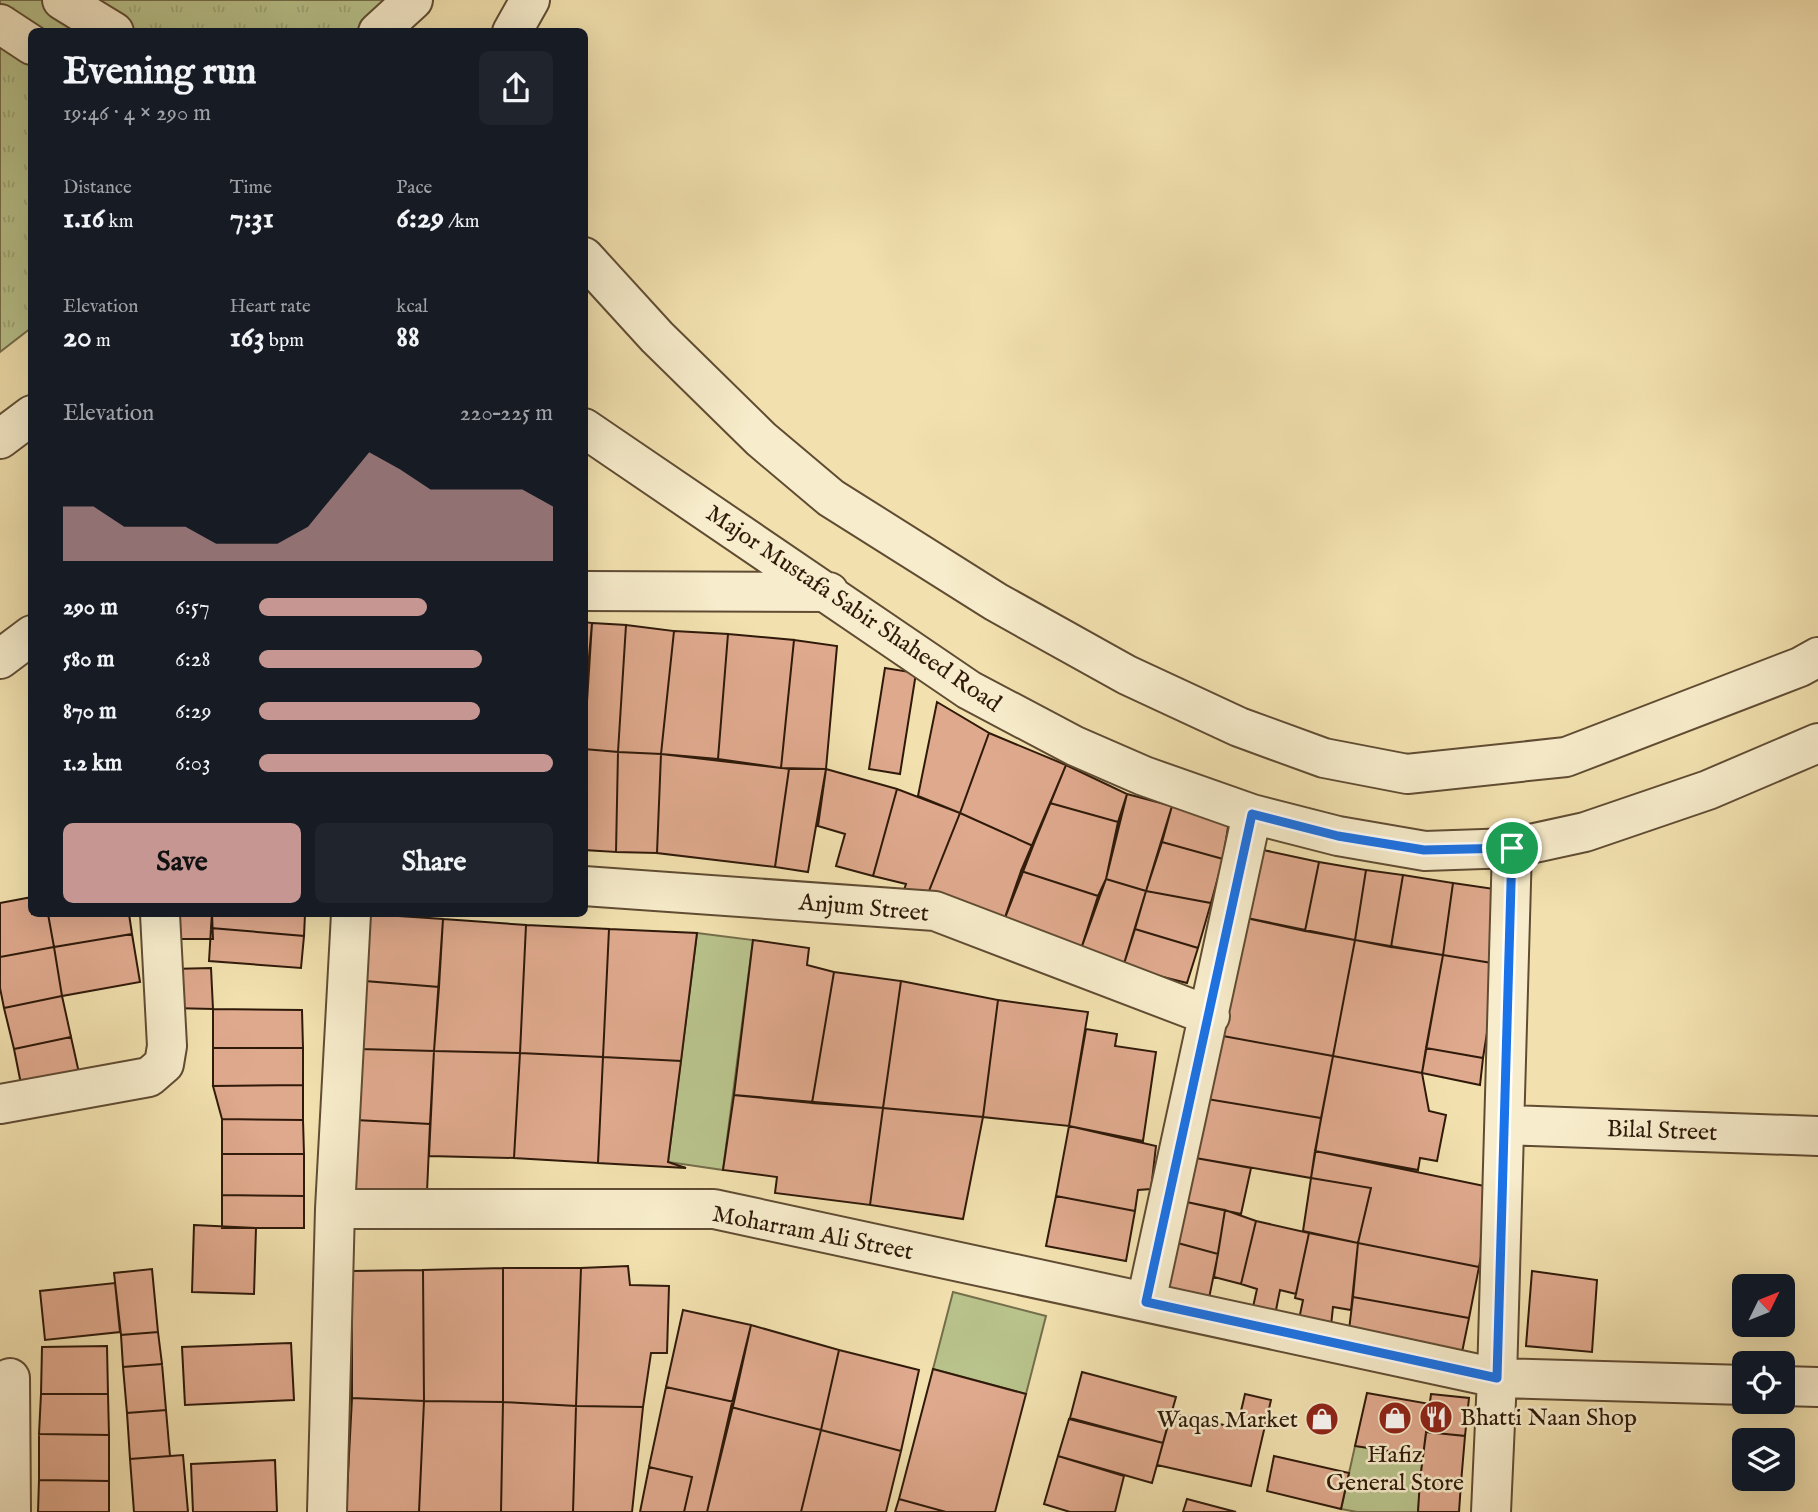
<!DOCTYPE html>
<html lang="en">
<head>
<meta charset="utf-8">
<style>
  :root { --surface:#171b24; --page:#20242c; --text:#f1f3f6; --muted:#9ea1a6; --accent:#c59692 }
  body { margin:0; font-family:"IM FELL English",serif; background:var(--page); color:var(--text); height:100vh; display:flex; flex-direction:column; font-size:26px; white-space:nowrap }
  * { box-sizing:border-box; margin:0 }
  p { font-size:23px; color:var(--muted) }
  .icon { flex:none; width:38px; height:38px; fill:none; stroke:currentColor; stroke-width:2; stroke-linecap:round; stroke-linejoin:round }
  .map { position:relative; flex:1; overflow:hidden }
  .sheet { position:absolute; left:28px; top:28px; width:560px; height:889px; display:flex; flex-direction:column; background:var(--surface); border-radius:10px; box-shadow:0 7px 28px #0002 }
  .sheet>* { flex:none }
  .needle { width:46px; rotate:47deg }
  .tools { position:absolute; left:1732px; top:1274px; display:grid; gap:14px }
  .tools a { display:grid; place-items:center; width:63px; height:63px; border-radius:10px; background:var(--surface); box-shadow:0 7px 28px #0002; font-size:35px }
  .pin { position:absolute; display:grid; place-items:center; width:60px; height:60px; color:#fff; margin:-30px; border:4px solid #fff; border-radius:50%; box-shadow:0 2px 7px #0007 }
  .round { display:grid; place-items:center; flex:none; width:74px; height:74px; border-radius:10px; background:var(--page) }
  .overview { display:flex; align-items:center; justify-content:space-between; height:119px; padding:0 35px }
  h1 { font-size:38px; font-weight:800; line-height:52px }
  .stats { display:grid; grid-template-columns:repeat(3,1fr); gap:10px; height:119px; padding:7px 35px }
  .stats div { display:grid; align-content:center }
  .stats b { font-size:30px; font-weight:800 }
  .stats small { font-size:19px; font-weight:400 }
  .stats p { font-size:19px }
  .chart { height:196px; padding:14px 35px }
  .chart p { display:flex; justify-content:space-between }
  .chart svg { width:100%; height:126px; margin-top:7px; fill:var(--accent); opacity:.7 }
  .button { display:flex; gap:14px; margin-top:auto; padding:14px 35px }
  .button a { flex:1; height:80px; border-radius:10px; background:var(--accent); color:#111; font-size:28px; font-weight:800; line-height:80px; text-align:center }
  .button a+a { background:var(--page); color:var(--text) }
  ul { padding:0 35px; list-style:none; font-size:23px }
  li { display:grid; grid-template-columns:112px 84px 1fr; align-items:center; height:52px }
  li i { height:18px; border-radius:9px; background:var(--accent) }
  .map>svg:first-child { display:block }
</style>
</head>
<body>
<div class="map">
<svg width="1818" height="1512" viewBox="0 0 1818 1512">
  <defs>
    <pattern id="grass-tufts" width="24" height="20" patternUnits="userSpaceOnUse" patternTransform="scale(1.75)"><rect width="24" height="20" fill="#b9c38c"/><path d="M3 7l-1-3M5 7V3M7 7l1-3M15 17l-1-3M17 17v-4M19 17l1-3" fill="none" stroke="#9fa777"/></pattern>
  </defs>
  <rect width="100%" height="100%" fill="#f2e1af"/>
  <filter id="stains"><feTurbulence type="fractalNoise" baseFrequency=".00286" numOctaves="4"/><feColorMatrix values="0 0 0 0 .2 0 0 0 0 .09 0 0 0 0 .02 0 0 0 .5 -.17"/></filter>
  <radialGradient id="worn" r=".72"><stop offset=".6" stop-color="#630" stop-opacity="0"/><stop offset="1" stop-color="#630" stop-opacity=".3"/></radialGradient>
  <path fill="url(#grass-tufts)" stroke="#746e4b" stroke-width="2" d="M0 0H430L395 31 32 32 31 328 0 352Z"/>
  <path fill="#b9c38c" stroke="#746e4b" stroke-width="2" d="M697 933 753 940 723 1170 668 1162Z
    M953 1292 1046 1316 1026 1394 933 1369Z
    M1355 1446 1423 1456 1418 1512H1357L1341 1509Z"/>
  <path fill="#dfa98d" stroke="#2f1a0a" stroke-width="2" d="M584 622 592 623 584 714Z
    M592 623 626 625 618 752 584 749Z
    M626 625 674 631 661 754 618 752Z
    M674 631 728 634 718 759 661 754Z
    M728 634 794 640 781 768 718 759Z
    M794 640 837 646 826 769 781 768Z
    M885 668 916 673 900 774 869 769Z
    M937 702 989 733 960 813 918 796Z
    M989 733 1066 765 1033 846 960 813Z
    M584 749 618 752 616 852 584 850Z
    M618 752 661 754 657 853 616 852Z
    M661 754 789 769 775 867 657 853Z
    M1066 765 1127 794 1118 822 1050 803Z
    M789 769H826L808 872 775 867Z
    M826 769 897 789 873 876 836 866 845 834 818 826Z
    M897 789 960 813 927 896 903 893 906 884 873 876Z
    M1127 794 1172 806 1146 891 1106 879Z
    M1050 803 1118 822 1106 879 1098 896 1021 871Z
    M1172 806 1229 821 1223 859 1162 842Z
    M960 813 1033 846 1003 923 927 896Z
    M1162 842 1223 859 1211 903 1146 891Z
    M1254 848 1319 862 1305 931 1237 916Z
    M1319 862 1366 870 1355 940 1305 931Z
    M1366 870 1403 875 1391 947 1355 940Z
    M1021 871 1098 896 1081 949 1003 923Z
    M1403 875 1453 883 1443 955 1391 947Z
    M1106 879 1146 891 1123 967 1081 949Z
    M1453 883 1508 891 1498 964 1443 955Z
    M1146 891 1211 903 1198 948 1135 929Z
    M32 897V914H48L54 947 0 957V903Z
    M48 914H129L132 934 54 947Z
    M169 914H212L213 939H169Z
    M212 914H305L304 936 211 928Z
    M369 914 443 919 439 987 365 981Z
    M1237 916 1355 940 1333 1056 1212 1034Z
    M443 919 526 925 520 1053 434 1051Z
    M526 925 609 929 603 1057 520 1053Z
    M211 928 304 936 301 968 209 961Z
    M609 929 697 933 681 1061 603 1057Z
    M1135 929 1198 948 1187 983 1123 967Z
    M132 934 140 982 62 996 54 947Z
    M753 940 809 948 807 965 834 972 812 1103 734 1095Z
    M1355 940 1443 955 1422 1073 1333 1056Z
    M54 947 62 996 4 1008 0 988V957Z
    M1443 955 1498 964 1483 1058 1426 1048Z
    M211 968 213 1009 171 1008V969Z
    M834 972 901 981 883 1108 812 1103Z
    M365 981 439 987 434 1051 360 1049Z
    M901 981 998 1000 983 1117 883 1108Z
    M62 996 71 1037 14 1049 4 1008Z
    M998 1000 1088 1012 1069 1126 983 1117Z
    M213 1009 302 1010 303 1048H213Z
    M1086 1029 1117 1034 1115 1046 1156 1052 1143 1141 1069 1126Z
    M1212 1034 1333 1056 1321 1118 1201 1098Z
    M71 1037 79 1073 21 1084 14 1049Z
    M213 1048H303V1085L213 1086Z
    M1426 1048 1483 1058 1480 1085 1422 1073Z
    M360 1049 434 1051 430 1124 356 1120Z
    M434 1051 520 1053 514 1158 429 1156Z
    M520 1053 603 1057 598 1163 514 1158Z
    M1333 1056 1422 1073 1429 1111 1446 1115 1437 1161 1420 1158 1418 1170 1315 1151Z
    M603 1057 681 1061 668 1162 686 1168 598 1163Z
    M303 1085V1120L222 1119 213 1086Z
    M734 1095 883 1108 870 1205 775 1193 777 1177 723 1170Z
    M1201 1098 1321 1118 1311 1178 1190 1157Z
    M883 1108 983 1117 963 1219 870 1205Z
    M222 1119 303 1120 304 1154H222Z
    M356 1120 430 1124 427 1192 356 1193Z
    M1069 1126 1156 1146 1151 1189 1138 1190 1135 1211 1056 1196Z
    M1315 1151 1494 1188 1479 1267 1358 1243 1371 1188 1311 1178Z
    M222 1154H304V1196L222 1195Z
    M1190 1157 1251 1168 1241 1214 1182 1201Z
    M1311 1178 1371 1188 1358 1243 1303 1231Z
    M222 1195 304 1196V1228H222Z
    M1056 1196 1135 1211 1126 1261 1046 1246Z
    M1182 1201 1225 1210 1218 1254 1174 1242Z
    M1225 1210 1256 1221 1241 1284 1214 1277Z
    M1256 1221 1309 1233 1296 1294 1280 1290 1274 1320 1251 1316 1257 1289 1241 1284Z
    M194 1225 256 1228 254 1294 192 1292Z
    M1309 1233 1358 1243 1351 1310 1333 1307 1330 1335 1297 1329 1303 1300 1295 1298Z
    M1174 1242 1218 1254 1207 1308 1162 1297Z
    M1358 1243 1479 1267 1469 1318 1353 1297Z
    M628 1266 630 1285 669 1286 667 1353H651L643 1407 576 1406 581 1268Z
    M503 1268V1402L424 1401 423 1270Z
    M503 1268H581L576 1406 503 1402Z
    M152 1269 158 1332 121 1335 114 1273Z
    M423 1270 424 1401 352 1398V1271Z
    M1532 1271 1597 1280 1592 1352 1526 1346Z
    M115 1283 120 1332 45 1340 40 1291Z
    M1353 1297 1469 1318 1460 1362 1348 1338Z
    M683 1310 751 1325 734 1402 666 1387Z
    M751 1325 839 1350 821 1430 731 1407Z
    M158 1332 162 1364 123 1367 121 1335Z
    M291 1343 294 1400 185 1405 182 1347Z
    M107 1346 108 1394H41L42 1347Z
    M839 1350 919 1370 901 1451 821 1430Z
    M162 1364 166 1410 127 1413 123 1367Z
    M933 1369 1026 1394 995 1512H946L899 1499Z
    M1082 1372 1176 1397 1163 1443 1070 1418Z
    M666 1387 734 1402 707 1512H684L692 1477 649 1467Z
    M1367 1393 1430 1404 1423 1456 1355 1446Z
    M41 1394H108L109 1435 39 1434Z
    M1245 1394 1271 1400 1251 1486 1157 1465 1171 1413 1237 1428Z
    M1431 1394 1469 1398 1465 1436 1426 1432Z
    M352 1398 424 1401 419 1512H346Z
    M424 1401 503 1402 501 1512H419Z
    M503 1402 576 1406 573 1512H501Z
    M576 1406 643 1407 632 1512H573Z
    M731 1407 821 1430 801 1512H707Z
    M166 1410 170 1456 130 1459 127 1413Z
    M1069 1419 1163 1443 1152 1483 1058 1456Z
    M821 1430 901 1451 886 1512H801Z
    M1426 1432 1465 1436 1461 1483 1420 1480Z
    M39 1434 109 1435V1481L39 1480Z
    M183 1455 188 1512H134L130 1459Z
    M1058 1456 1124 1476 1115 1512H1070L1044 1504Z
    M1274 1456 1349 1473 1341 1509 1267 1491Z
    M275 1460 277 1512H193L191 1464Z
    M649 1467 692 1477 684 1512H640Z
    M39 1480 109 1481V1512H38Z
    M1420 1480 1461 1483 1459 1512H1418Z
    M899 1499 946 1512H895Z
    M1187 1499 1236 1512H1183Z"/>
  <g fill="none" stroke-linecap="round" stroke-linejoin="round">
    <defs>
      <path id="minor" d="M62 0 114 32
        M0 24 32 45
        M378 32 413 0
        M512 32 530 0
        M584 257 657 337 761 439 831 498 996 602 1127 675 1239 727 1324 758 1407 774 1566 757 1800 667 1818 657
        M584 428 969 690 1075 746 1144 776 1252 814 1338 836 1425 851 1512 848 1585 832 1708 790 1818 743
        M0 439 32 415
        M584 591 829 592
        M0 659 32 635
        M1512 848 1497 1378 1745 1385
        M584 886 935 911 1210 1016
        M0 1104 149 1077 164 1064 167 1046 160 914
        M1506 1125 1818 1136
        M335 1209H714L1497 1378 1491 1512
        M1146 1302 1252 814
        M10 1378 11 1512
        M1783 1386 1818 1387
        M327 1512 335 1209 351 914"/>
    </defs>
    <use href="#minor" stroke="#604c33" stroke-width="42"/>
    <use href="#minor" stroke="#f7eccb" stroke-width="38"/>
  </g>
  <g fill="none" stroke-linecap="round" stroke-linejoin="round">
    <defs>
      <path id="route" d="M1252 814 1338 836 1424 850 1512 848 1497 1378 1146 1302Z"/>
    </defs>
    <use href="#route" stroke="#fff" stroke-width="14"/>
    <use href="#route" stroke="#1a73e8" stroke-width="9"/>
  </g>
  <defs>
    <symbol id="restaurant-disc" viewBox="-11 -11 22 22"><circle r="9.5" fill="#8f2418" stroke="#f7eccb"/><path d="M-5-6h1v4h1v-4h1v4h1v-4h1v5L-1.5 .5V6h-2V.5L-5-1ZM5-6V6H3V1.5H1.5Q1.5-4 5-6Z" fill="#fff"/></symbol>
    <symbol id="shop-disc" viewBox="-11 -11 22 22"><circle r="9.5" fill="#8f2418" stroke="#f7eccb"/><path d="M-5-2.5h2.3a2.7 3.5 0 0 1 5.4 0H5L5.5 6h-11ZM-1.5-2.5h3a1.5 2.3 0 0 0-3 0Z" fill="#fff"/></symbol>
  </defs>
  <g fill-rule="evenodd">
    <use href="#restaurant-disc" x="1417" y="1398" width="38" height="38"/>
    <use href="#shop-disc" x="1376" y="1399" width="38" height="38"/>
    <use href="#shop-disc" x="1303" y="1400" width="38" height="38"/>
  </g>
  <g text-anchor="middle" stroke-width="5" stroke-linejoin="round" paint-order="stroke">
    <g font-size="24" fill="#2f1a0a" stroke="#f7eccb">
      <text transform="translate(854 608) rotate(34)" y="8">Major Mustafa Sabir Shaheed Road</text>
      <text transform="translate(864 907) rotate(5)" y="8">Anjum Street</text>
      <text transform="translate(1662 1130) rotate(2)" y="8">Bilal Street</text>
      <text transform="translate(813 1232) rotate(11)" y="8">Moharram Ali Street</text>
    </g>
    <g font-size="24" fill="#2f1a0a" stroke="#f7eccb" text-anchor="start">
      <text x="1460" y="1425">Bhatti Naan Shop</text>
      <text x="1298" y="1427" text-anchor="end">Waqas Market</text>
      <text x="1395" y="1462" text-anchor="middle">Hafiz<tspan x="1395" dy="28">General Store</tspan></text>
    </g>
  </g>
  <rect width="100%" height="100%" filter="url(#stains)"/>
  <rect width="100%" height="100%" fill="url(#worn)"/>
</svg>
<div class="tools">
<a><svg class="needle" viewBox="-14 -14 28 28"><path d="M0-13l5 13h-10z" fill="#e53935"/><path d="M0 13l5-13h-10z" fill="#9ea1a6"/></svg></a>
<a><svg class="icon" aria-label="locate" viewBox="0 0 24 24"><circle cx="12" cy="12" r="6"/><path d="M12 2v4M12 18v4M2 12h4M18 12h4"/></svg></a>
<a><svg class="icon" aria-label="layers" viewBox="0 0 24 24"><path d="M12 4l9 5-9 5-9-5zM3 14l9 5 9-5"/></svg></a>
</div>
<div class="pin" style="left:1512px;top:848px;background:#1e9e55"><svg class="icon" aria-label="arrive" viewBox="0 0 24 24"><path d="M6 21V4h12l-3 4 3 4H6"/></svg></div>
<section class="sheet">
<div class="overview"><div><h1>Evening run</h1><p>19:46 · 4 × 290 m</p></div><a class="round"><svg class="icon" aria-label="share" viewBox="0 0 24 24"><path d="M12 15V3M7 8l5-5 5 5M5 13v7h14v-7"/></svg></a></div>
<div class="stats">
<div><p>Distance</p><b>1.16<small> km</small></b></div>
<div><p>Time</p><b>7:31</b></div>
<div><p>Pace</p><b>6:29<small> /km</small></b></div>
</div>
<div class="stats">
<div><p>Elevation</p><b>20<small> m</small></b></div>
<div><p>Heart rate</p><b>163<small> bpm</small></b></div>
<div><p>kcal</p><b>88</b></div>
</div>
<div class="chart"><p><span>Elevation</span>220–225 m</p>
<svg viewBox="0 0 160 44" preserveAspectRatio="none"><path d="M0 44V25L10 25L20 32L30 32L40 32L50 38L60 38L70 38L80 32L90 19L100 6L110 12L120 19L130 19L140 19L150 19L160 25V44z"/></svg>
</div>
<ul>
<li><b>290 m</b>6:57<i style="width:57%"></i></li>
<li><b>580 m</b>6:28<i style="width:76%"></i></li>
<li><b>870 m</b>6:29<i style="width:75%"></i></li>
<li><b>1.2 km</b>6:03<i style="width:100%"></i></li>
</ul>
<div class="button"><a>Save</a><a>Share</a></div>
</section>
</div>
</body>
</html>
